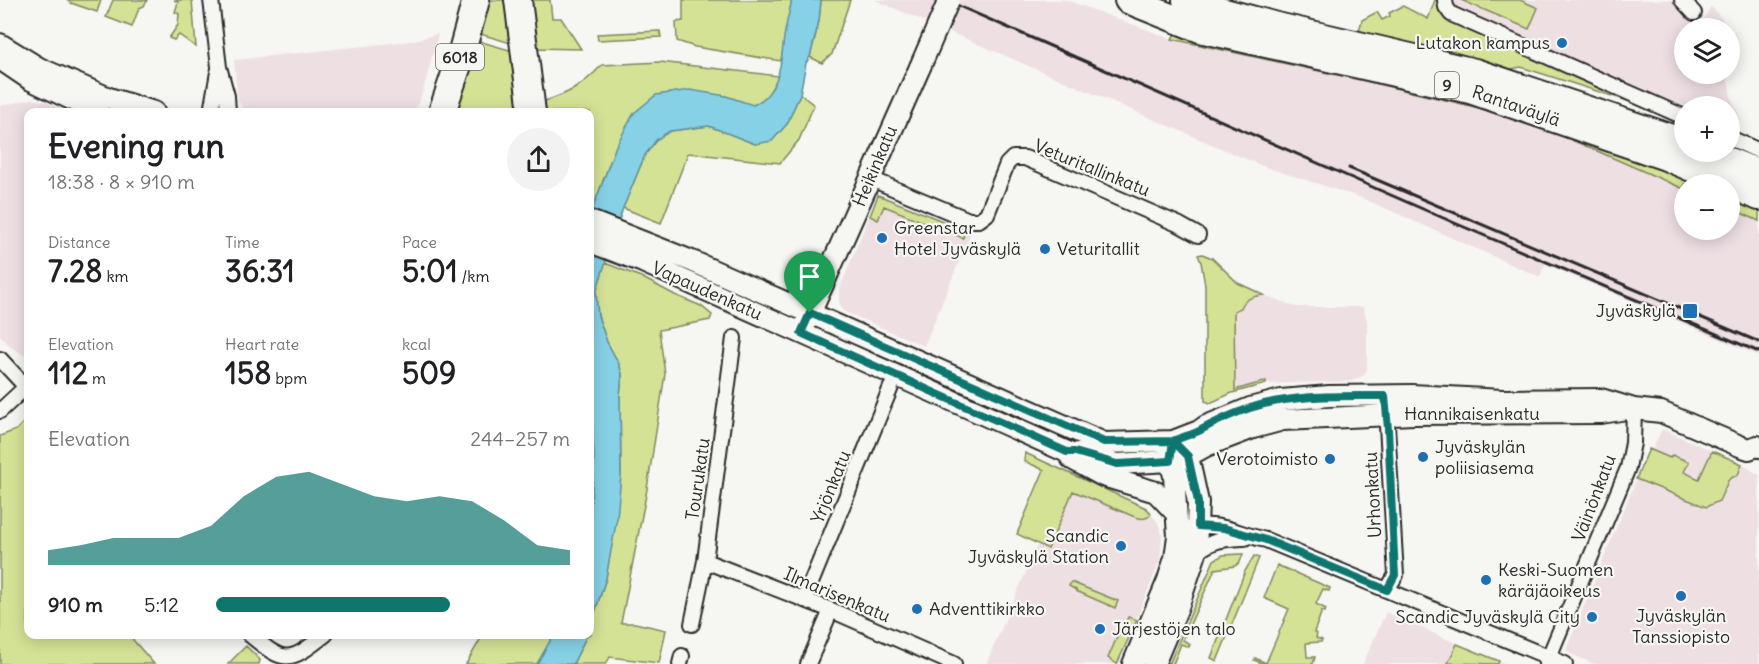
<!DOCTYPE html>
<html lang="en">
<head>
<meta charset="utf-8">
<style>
  :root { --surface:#fff; --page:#f2f2f2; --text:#202124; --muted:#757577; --accent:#0f766e }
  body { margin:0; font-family:Delius,sans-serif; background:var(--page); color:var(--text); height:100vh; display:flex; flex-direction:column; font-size:22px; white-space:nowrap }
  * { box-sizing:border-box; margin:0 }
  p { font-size:20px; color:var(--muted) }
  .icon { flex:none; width:33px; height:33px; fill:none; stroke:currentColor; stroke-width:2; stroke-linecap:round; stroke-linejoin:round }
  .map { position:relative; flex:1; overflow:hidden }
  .panel { position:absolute; left:24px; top:108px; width:570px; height:531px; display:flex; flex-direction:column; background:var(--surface); border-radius:12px; box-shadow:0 3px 15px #0003 }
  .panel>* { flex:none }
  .buttons { position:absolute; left:1674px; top:18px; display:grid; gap:12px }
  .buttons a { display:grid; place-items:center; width:66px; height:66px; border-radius:50%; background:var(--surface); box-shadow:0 3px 15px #0003; font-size:30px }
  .pin { position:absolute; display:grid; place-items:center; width:51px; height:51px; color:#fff; margin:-62px -26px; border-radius:50% 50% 50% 0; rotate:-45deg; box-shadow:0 0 6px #0007 }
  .pin .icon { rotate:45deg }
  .round { display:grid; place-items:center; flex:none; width:63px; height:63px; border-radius:32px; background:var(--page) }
  .summary { display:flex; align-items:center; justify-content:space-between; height:102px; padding:0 24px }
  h1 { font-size:33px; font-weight:700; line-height:45px }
  .stats { display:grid; grid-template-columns:repeat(3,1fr); gap:9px; height:102px; padding:6px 24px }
  .stats div { display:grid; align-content:center }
  .stats b { font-size:30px; font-weight:700 }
  .stats small { font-size:16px; font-weight:400 }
  .stats p { font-size:16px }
  .chart { height:168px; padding:12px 24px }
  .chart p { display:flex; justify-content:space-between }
  .chart svg { width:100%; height:108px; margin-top:6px; fill:var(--accent); opacity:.7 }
  ul { padding:0 24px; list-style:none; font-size:20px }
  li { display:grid; grid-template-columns:96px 72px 1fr; align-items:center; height:45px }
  li i { height:15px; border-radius:8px; background:var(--accent) }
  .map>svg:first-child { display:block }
</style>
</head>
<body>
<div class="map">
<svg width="1759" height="664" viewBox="0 0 1759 664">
  <rect width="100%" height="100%" fill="#f6f6f2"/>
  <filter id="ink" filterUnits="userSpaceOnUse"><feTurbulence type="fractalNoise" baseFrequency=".0167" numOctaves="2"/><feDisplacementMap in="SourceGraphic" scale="12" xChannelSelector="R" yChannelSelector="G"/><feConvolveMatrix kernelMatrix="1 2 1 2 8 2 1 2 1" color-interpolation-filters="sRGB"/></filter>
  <g filter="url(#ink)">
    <path fill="#eedfe3" d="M875 0H1066L1172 39 1365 81 1496 112 1549 130 1684 189V230H1730V208L1759 221V356L1545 264 1540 277 1362 198 1265 167Z
      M1449 0H1616V2L1617 0H1675L1690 17 1702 23 1711 6 1736 36 1730 54V28H1684V74H1727L1731 97 1740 118 1733 134 1730 132V106H1684V112L1453 10Z
      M438 34 423 91 414 112H246L238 101 234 60 411 41Z
      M32 99 47 102 64 112H28V355H24L11 347 0 335V106Z
      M878 195 971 233 924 346 843 311 839 302V292L842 283Z
      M1264 295 1296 307H1363L1367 321V370L1364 375 1352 381 1263 384 1235 393 1234 311 1240 310 1249 299Z
      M1662 429 1742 464 1759 475V664H1594L1571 654 1566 650 1649 449 1652 450Z
      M1069 473 1146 508 1157 521 1162 534 1160 560 1118 664H986Z
      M1386 612 1444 638 1506 664H1363Z"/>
    <path fill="#d4e295" stroke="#808660" stroke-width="1.5" d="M67 0H101L97 12 71 3Z
      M113 0H147L144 6 139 8 132 27 106 17Z
      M174 0H192L196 47 179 35 174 40 169 38 178 25 179 14 175 12 178 2Z
      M484 0H509L514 44 477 33Z
      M528 0H550L552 18H561L581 49 533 48Z
      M683 0H793L781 61 695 47 677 41 676 22 683 21Z
      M821 0H850L832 54 822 63 810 57 819 21Z
      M1435 0H1440L1442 10 1653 109 1521 67 1502 71 1495 65 1445 49 1443 52 1359 31 1362 20 1377 12 1382 20 1390 16 1389 13 1403 6 1428 19Z
      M1461 0H1520L1538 8 1529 29Z
      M1178 29 1494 106 1708 184H1684V189L1549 130 1496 112 1365 81 1172 39Z
      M660 31 661 37 598 40 597 34Z
      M475 40 513 51 523 112H452Z
      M660 62 779 76 765 100 753 106 726 96 616 146 593 208 590 206V112H543L542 102C571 93 582 86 602 65Z
      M800 94 814 105 799 140 780 163 688 153 661 223 623 208 645 155 657 139 670 131 709 126 755 144 787 124Z
      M1730 194 1759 207V221L1730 208Z
      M878 195 965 230 963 238 884 206 878 220 870 216Z
      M1202 254 1212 258 1238 283 1264 295C1254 296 1245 298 1241 308L1234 311 1235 390 1266 381V384L1232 393 1210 403 1205 401V285L1201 262 1198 255Z
      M605 263 641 277 675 295 701 306 712 315 710 320 659 330 665 374 646 495 621 623H635L666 630 659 663 610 657 606 664H573L587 635 590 634V627L606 578 621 475 620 396 622 374 619 364 607 342 598 316 596 302V292Z
      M590 384 594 457 590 520Z
      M28 418V634L130 635 134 641 154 664H0V436L16 430Z
      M1649 449 1670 458 1672 455 1689 462 1684 472 1699 479 1712 451 1742 464 1738 475 1729 479 1719 501 1706 507 1636 479Z
      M1025 453 1146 508 1151 513C1148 520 1141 519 1135 517L1073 491 1048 549 1017 534 1044 470 1024 461Z
      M1241 554H1243L1240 562 1235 566 1215 569 1183 640 1190 644 1189 647 1181 644 1173 664H1169L1214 560 1223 555Z
      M1254 556 1259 558 1217 661 1211 658 1245 571Z
      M1277 565 1330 588 1329 591 1323 589 1316 604 1326 609 1325 612 1322 611 1314 632 1317 634 1316 638 1322 640 1321 642 1306 643 1307 657H1315L1313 664H1264L1254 660 1255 658 1266 663 1289 609 1264 598Z
      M1071 582 1118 601 1115 608 1076 591V590L1069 586Z
      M1128 617 1137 620 1117 664 1108 658 1121 628 1124 627Z
      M483 635V634L554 635 537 664H466Z
      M1457 644 1499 661 1498 664 1448 663Z
      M246 646 260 660 259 664H228Z"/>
    <path fill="#86d1e6" stroke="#628f9b" stroke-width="1.5" d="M792 0H821L819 21 810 57 806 63 800 94 787 124 772 141 755 144 709 126 670 131 657 139 645 155 623 208 596 292 598 316 607 342 619 364 622 374 620 396 621 475 617 518 606 578 590 627V520L594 457 590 384V216L616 146 634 113 656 95 690 90 726 96 753 105C780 93 781 63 784 37 786 25 789 12 792 0Z
      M554 634 587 635 573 664H537Z"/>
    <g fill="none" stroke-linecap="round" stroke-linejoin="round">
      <defs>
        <path id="street" d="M211 0 219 67 227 96 228 112
          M1445 0 1446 7 1451 14 1684 117
          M1682 0 1694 13
          M211 112 218 72
          M1730 138 1759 151
          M869 178 969 220H979L987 214 1007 164 1013 158H1025L1180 225 1198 235
          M0 359 28 389
          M1386 409 1396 575 1387 590
          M0 411 28 385
          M1190 529C1214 519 1241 535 1266 540L1565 664
          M1196 553C1213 539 1224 539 1245 538
          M705 561 831 610 954 664
          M804 600 891 387
          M692 624 705 561 734 338
          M249 634C285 664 288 664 326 634
          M680 664 682 656
          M808 664 831 610
          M1546 664 1628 468 1633 443 1634 409"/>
        <path id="secondary" d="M0 44 39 68 109 98 154 112
          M0 59 31 80 98 112
          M590 221 694 262 1104 443 1173 441 1199 431 1206 426 1250 408 1281 400 1329 396 1412 395 1502 400 1601 399 1634 409 1661 412 1740 446 1749 449 1757 446 1759 447
          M590 242 643 262 1067 452 1072 459 1103 476 1156 492 1175 512
          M805 325 920 67
          M1078 453 1117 464 1170 461 1188 456 1206 446 1253 428 1283 420 1413 414 1601 413 1627 409
          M1133 664 1168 580 1175 558 1178 536 1174 476 1170 461 1172 449
          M1154 664 1178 607 1196 553 1198 502 1188 456 1179 447"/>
        <path id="highway" d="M518 0 532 112
          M1128 0 1200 29 1470 90 1666 157 1759 197
          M1186 0 1202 6 1277 26 1475 72 1684 142
          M442 112 459 62 476 0
          M1707 152 1759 173"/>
      </defs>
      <use href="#street" stroke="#2b2b2b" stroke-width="18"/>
      <use href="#secondary" stroke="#2b2b2b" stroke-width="24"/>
      <use href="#highway" stroke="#2b2b2b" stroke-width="30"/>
      <use href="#street" stroke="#f6f6f2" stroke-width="14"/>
      <use href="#secondary" stroke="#f6f6f2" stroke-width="20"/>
      <use href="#highway" stroke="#f6f6f2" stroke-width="26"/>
      <path stroke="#2b2b2b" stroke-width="3" d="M945 0 1457 224 1759 352
        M1349 168 1759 342"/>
      <defs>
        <path id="secondary-bridge" d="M920 67 949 0"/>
      </defs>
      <use href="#secondary-bridge" stroke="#2b2b2b" stroke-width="24" stroke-linecap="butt"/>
      <use href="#secondary-bridge" stroke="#f6f6f2" stroke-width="20"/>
    </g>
  </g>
  <g fill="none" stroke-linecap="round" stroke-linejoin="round" filter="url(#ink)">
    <defs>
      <path id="route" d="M810 313 1104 442 1173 441 1188 456 1198 502V526L1224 528 1266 540 1387 590 1395 575 1388 429 1385 396C1341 396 1293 394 1250 408 1232 414 1215 422 1199 431 1191 435 1181 437 1173 441L1170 461 1117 464 1075 452H1067L801 333 810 313"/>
    </defs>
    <use href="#route" stroke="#fff" stroke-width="12"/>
    <use href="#route" stroke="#0f766e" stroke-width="8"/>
  </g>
  <g fill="#1f6fb2" stroke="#f6f6f2" stroke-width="2">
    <circle cx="1562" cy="43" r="6"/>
    <circle cx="882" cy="238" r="6"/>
    <circle cx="1045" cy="249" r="6"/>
    <rect x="1682" y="303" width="16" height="16" rx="3"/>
    <circle cx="1423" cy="457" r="6"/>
    <circle cx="1330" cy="459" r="6"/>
    <circle cx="1121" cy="546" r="6"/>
    <circle cx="1486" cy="580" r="6"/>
    <circle cx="1681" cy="596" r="6"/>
    <circle cx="917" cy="609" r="6"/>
    <circle cx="1592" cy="617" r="6"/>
    <circle cx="1100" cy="629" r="6"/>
  </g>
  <g text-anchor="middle" stroke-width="4.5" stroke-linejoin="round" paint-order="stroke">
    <g fill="#f6f6f2" stroke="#686867" stroke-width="1.5">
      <rect x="436" y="44" width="48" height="26" rx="4.5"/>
      <rect x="1435" y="72" width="24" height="26" rx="4.5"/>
    </g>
    <g font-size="16" font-weight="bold" fill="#2b2b2b">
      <text x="460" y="63">6018</text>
      <text x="1447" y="91">9</text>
    </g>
    <g font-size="18" fill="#2b2b2b" stroke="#f6f6f2" text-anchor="start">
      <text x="1550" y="49" text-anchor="end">Lutakon kampus</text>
      <text x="894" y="234">Greenstar<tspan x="894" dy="21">Hotel Jyväskylä</tspan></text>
      <text x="1057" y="255">Veturitallit</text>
      <text x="1676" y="317" text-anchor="end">Jyväskylä</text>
      <text x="1435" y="453">Jyväskylän<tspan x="1435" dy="21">poliisiasema</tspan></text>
      <text x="1318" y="465" text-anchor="end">Verotoimisto</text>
      <text x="1109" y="542" text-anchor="end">Scandic<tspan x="1109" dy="21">Jyväskylä Station</tspan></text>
      <text x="1498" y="576">Keski-Suomen<tspan x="1498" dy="21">käräjäoikeus</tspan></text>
      <text x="929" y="615">Adventtikirkko</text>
      <text x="1681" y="622" text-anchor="middle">Jyväskylän<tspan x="1681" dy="21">Tanssiopisto</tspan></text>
      <text x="1580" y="623" text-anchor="end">Scandic Jyväskylä City</text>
      <text x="1112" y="635">Järjestöjen talo</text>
    </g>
    <g font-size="18" fill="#2b2b2b" stroke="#f6f6f2">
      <text transform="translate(1516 106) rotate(19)" y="6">Rantaväylä</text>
      <text transform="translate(875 166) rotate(-67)" y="6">Heikinkatu</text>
      <text transform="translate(1092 168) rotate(22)" y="6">Veturitallinkatu</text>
      <text transform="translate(707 291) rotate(24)" y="6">Vapaudenkatu</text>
      <text x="1472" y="420">Hannikaisenkatu</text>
      <text transform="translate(698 479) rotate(-82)" y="6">Tourukatu</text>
      <text transform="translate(831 487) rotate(-68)" y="6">Yrjönkatu</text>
      <text transform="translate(1373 495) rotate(-93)" y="6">Urhonkatu</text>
      <text transform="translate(1594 498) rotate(-69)" y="6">Väinönkatu</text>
      <text transform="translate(837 595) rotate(23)" y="6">Ilmarisenkatu</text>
    </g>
  </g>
</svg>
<div class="buttons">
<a><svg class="icon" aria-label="layers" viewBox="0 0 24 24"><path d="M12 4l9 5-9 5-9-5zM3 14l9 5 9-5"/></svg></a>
<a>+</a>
<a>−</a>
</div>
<div class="pin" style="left:810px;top:313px;background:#1e9e55"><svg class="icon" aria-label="arrive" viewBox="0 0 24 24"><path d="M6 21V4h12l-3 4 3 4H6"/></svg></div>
<section class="panel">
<div class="summary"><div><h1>Evening run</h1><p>18:38 · 8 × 910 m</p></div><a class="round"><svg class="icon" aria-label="share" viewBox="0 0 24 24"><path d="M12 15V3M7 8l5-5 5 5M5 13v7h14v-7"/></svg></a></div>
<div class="stats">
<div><p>Distance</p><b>7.28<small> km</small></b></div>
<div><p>Time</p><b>36:31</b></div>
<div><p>Pace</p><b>5:01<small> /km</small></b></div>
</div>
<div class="stats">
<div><p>Elevation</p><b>112<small> m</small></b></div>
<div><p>Heart rate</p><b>158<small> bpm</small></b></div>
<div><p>kcal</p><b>509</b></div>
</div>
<div class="chart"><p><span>Elevation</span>244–257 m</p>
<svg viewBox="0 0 160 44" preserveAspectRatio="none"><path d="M0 44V38L10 36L20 33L30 33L40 33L50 28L60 16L70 8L80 6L90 11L100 16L110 18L120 16L130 18L140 26L150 36L160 38V44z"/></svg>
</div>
<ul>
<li><b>910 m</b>5:12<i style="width:66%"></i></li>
</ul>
</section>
</div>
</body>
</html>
